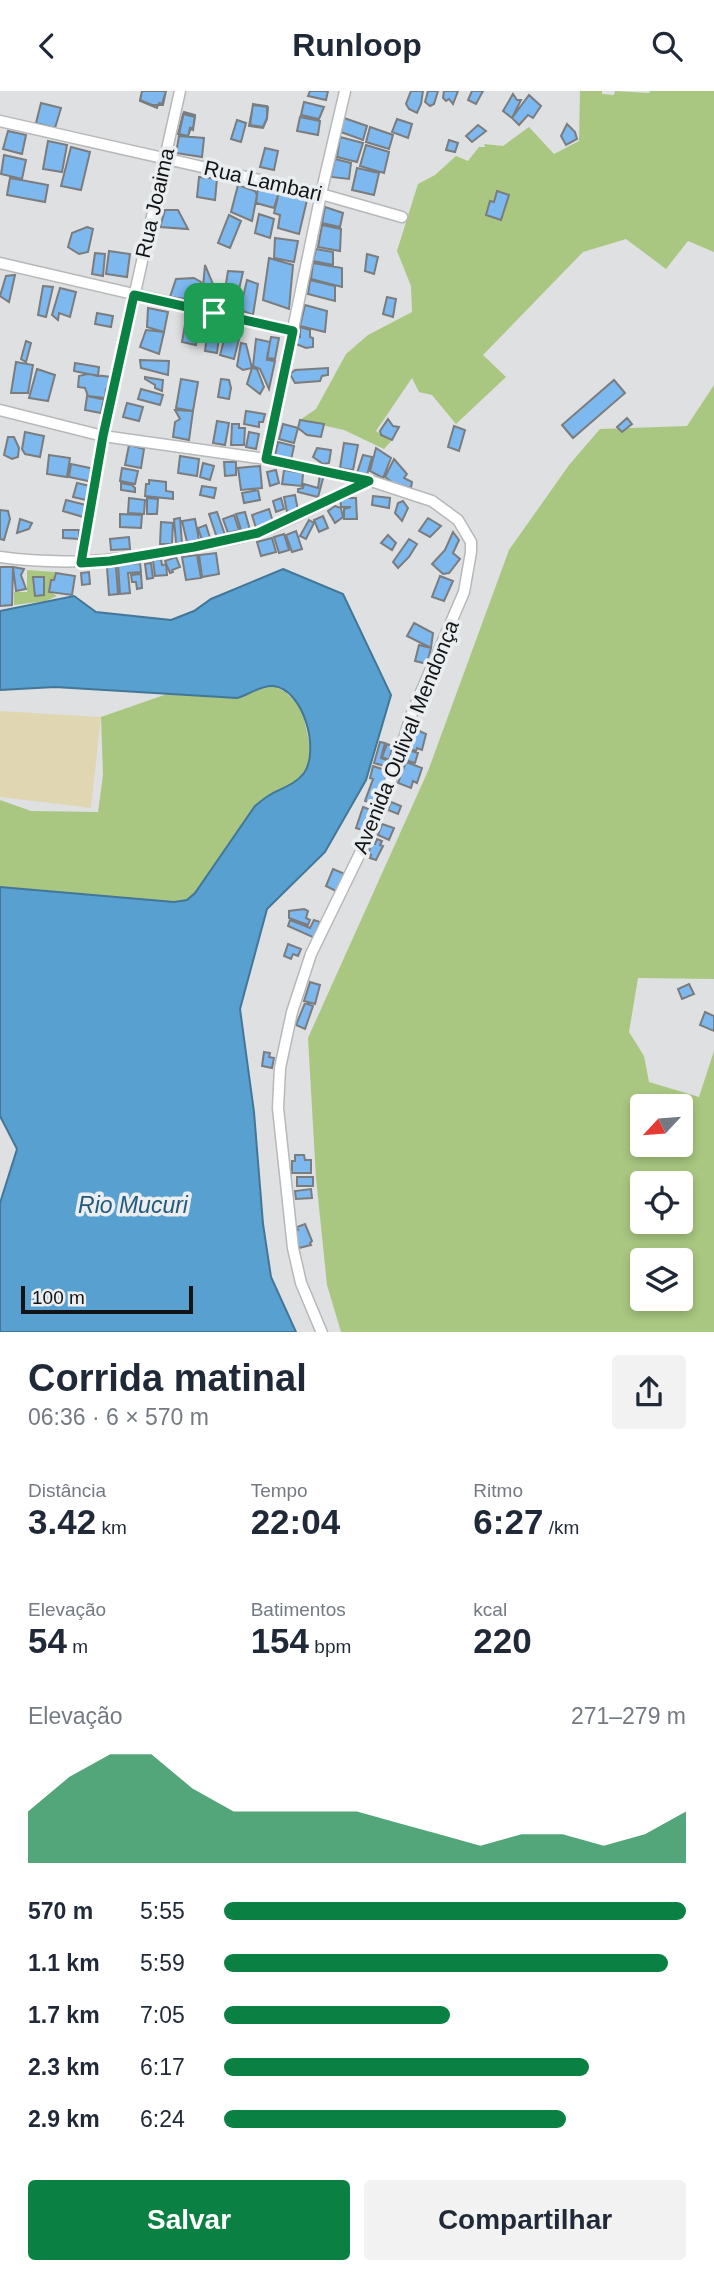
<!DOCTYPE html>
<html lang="pt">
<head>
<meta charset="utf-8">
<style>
  :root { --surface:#fff; --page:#f2f2f3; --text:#1f2937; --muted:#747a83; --accent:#0b8043 }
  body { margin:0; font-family:Arial,sans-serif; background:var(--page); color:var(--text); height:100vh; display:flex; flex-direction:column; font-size:26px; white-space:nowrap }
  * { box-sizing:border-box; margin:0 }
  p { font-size:23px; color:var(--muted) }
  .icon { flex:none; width:38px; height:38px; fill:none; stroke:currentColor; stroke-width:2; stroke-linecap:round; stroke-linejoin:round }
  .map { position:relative; height:1241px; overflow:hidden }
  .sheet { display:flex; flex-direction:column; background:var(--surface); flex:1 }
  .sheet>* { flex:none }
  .needle { width:46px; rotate:244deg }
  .tools { position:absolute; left:630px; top:1003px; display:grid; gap:14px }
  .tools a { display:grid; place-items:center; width:63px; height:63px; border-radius:7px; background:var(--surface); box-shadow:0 4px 10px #0003; font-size:35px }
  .scale { position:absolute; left:21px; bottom:18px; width:172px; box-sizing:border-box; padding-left:7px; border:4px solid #131415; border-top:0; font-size:19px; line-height:24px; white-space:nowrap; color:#131415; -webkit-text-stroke:5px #ebeef0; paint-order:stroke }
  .pin { position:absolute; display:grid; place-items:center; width:60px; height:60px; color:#fff; margin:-30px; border-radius:14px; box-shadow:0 4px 10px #0006 }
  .round { display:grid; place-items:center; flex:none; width:74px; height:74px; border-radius:7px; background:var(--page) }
  .headline { display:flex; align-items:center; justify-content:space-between; height:119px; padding:0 28px }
  h1 { font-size:38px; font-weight:600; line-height:52px }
  .figures { display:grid; grid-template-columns:repeat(3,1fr); gap:10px; height:119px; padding:7px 28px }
  .figures div { display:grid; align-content:center }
  .figures b { font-size:35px; font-weight:600 }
  .figures small { font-size:19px; font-weight:400 }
  .figures p { font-size:19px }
  .chart { height:196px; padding:14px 28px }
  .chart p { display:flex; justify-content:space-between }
  .chart svg { width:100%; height:126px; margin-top:7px; fill:var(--accent); opacity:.7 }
  .cta { display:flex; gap:14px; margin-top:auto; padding:14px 28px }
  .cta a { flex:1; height:80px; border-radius:7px; background:var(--accent); color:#fff; font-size:28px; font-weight:600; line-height:80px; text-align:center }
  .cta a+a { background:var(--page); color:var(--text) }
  ul { padding:0 28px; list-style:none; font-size:23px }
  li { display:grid; grid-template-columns:112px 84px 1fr; align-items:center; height:52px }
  li i { height:18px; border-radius:9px; background:var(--accent) }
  header { display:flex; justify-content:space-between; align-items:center; height:91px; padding:0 28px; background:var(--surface); font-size:32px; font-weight:600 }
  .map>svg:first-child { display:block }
</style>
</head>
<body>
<header><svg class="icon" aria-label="back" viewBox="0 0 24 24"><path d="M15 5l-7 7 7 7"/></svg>Runloop<svg class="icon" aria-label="search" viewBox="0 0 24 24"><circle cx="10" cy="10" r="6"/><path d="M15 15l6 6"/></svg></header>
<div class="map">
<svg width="714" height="1242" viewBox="0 0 714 1242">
  <rect width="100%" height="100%" fill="#dee0e2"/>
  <path fill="#a9c781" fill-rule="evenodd" d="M580 0H602V3L614 4 615 0 649 2 650 0H714V161L688 150 666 178 626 148 583 161 483 264 506 286 456 333 432 304 419 301 412 287 376 340 392 349 384 358 344 339 300 329 316 318 346 263 368 244 412 221 411 195 397 160 418 93 435 84 456 65 468 70 479 56H485L484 53 503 55 529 36 554 63 579 50ZM497 100 509 104 501 129 487 123 490 110 494 111Z
    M714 294V888L638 887 629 941 644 965 649 991 699 1006 714 960V1241H341L327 1194 316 1087 308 947 428 680 509 459 569 374 600 338 687 335ZM642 1015H681V1054H642ZM642 1092H681V1130H642ZM642 1169H681V1208H642Z
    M27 479 55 481 54 488H51L49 500 57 505 46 510 14 514V501H27Z
    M274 595 285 601 296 611 303 623 312 665 305 681 292 694 268 704 244 730 195 802 187 809 174 811 0 796V709L31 720 98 721 103 684 101 626 170 602 222 607Z"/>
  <path fill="#e0d7b2" d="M0 620 101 626 91 717 0 706Z"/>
  <path fill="#57a0cf" stroke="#437697" stroke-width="2" d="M283 478 343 503 391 604 366 689 325 761 267 818 240 918 254 1021 263 1133 271 1186 296 1241H0V1112L17 1058 0 1025V796L174 811 187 809 195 802 255 715C259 712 263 708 268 705 280 697 294 695 304 682 320 660 304 598 273 595 261 594 248 604 237 607L55 596 0 599V520L74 505 96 521 171 529 194 520 211 508Z"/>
  <path fill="#7db8ef" stroke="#7b7c7e" stroke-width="2" d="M142 0H166L162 13 159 12 157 17 140 10Z
    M142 0H166L163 14H152L140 9Z
    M310 0H328L326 9 308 5Z
    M411 0H423L421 13 417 22 409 18 406 13Z
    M428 0H438L434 13 430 15 425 11Z
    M444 0H458L453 13 449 8 446 10 443 7Z
    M472 0H483L476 13 468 9Z
    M513 3 517 9H521L512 27 503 20Z
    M529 4 541 15 533 27 528 24 519 34 512 27Z
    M304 11 324 16 319 28 301 24Z
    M41 12 61 17 55 37 36 32Z
    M253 13 267 15V27L263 36 250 34Z
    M253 14 268 16 267 28 263 37 249 35Z
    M184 21 195 24 193 38 191 37 188 45 179 43Z
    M183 23 195 26 193 39 190 37 188 46 178 43Z
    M300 26 320 30 318 44 297 40Z
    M344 27 367 35 363 49 341 41Z
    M397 28 412 33 408 47 392 41Z
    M237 29 246 32 241 51 231 48Z
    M567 33 575 41 577 48 566 54 561 45Z
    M478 34 486 40 472 51 466 45Z
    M370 36 393 44 389 58 366 51Z
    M8 40 26 44 22 63 3 58Z
    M179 45 204 47 202 66 176 62Z
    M340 46 363 52 357 71 337 66Z
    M449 49 458 52 455 61 446 59Z
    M48 50 67 54 62 81 43 78Z
    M366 54 389 61 384 82 360 75Z
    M71 56 90 61 81 99 61 95Z
    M265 57 278 60 274 79 260 76Z
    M4 64 26 69 22 88 1 83Z
    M335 68 351 72 349 88 331 86Z
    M357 77 379 82 374 104 352 99Z
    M199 86 217 88 215 109 197 106Z
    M10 87 48 94 45 111 7 104Z
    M238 94 255 100 257 104 252 130 231 121Z
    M258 96 279 101 274 117 256 112Z
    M497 100 509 104 501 129 486 124 490 110 494 111Z
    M279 101 307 109 299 143 278 137 280 124 274 122Z
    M325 116 343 122 340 136 322 132Z
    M165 119H178L188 138 160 136Z
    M259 123 274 128 270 147 255 142Z
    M229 124 241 130 230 157 218 152Z
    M322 134 341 138 340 160 318 156Z
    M87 136 93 138 88 161 79 163 68 156 72 142Z
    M275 147 298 150 294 171 274 167Z
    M316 158 333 161V174L313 170Z
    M109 160 130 163 127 186 106 183Z
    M95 162 105 163 103 185 92 183Z
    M367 163 378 166 374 183 365 180Z
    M269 167 293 174 289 218 263 209Z
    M313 172 342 177V196L311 188Z
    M205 174 220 210 202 206Z
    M228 180 243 181 237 207 224 205Z
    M15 184 9 211 0 205 6 185Z
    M194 187 201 191 196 209 170 206 176 188Z
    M247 189 258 193 253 224 240 219Z
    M310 189 335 195V210L308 203Z
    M43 195 53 196 46 226 38 224Z
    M60 197 76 201 70 226 59 222 58 229 52 224Z
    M387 206 396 208 393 226 383 223Z
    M305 214 327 220 325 241 300 235Z
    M148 217 168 221 164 241 147 236Z
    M97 222 113 225 111 236 95 233Z
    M187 222 201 225 196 254 182 251Z
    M209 230 221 231 217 262 205 260Z
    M300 236 310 239V246L313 247V256L306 257 296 253V247L300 246Z
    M227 238 235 239 239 248 234 268 220 264Z
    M146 239 164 241 159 263 140 256Z
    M271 246 279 247 275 268 267 267Z
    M256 248 270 251 267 269 275 270 269 298 260 278 253 275Z
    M26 250 31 252 26 271 21 268Z
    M241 252 246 253 252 277 243 279 237 275Z
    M140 269 169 270 168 284 141 277Z
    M16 271 33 274 28 302H11Z
    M75 272 99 276 98 285 74 280Z
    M252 277 257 278 264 296 260 303 247 293Z
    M328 277V284L322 285 320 290 295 292 290 283 295 279Z
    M37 278 55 284 48 310 29 307Z
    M87 283 111 286V296L106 298 105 307 88 305 85 297 78 296 79 285Z
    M145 286 163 289 162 300 155 297V294L145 288Z
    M181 288 198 291 193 320 176 317Z
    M221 288 229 289 231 297 229 308 218 306Z
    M614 289 625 302 573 347 562 334Z
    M141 298 163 304 160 314 138 308Z
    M87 305 106 309 103 311 101 322 85 319Z
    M127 312 143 316 139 330 123 326Z
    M175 319 193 320 189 349 173 346 175 331 180 328Z
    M246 320 265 323 263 331H259V336L244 333Z
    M627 327 632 333 622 341 617 336Z
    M388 328 393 335 399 336 392 349 381 344 380 340Z
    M300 329 324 333 321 346 307 344 298 337Z
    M217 330 229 332 225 354 213 352Z
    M232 333H239V337H245L244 354H231Z
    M283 333 298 337 294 352 279 348Z
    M454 335 465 339 459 360 448 356Z
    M25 341 44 345 40 366 25 363 22 358Z
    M249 341 259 343 256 358 246 356Z
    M8 346H14L19 357 18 366 12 368 4 364Z
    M278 351 294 355 291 369 275 365Z
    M344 352 358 354 353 379 340 377Z
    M129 354 144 358 141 377 125 374Z
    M317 357 331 359 329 372 323 373 313 366Z
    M376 357 391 367 383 387 370 380Z
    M49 364 70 367 67 386 47 383Z
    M363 364 372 366 367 384H363L357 382Z
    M180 365 199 368 197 385 178 382Z
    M394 368 407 383 404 387 412 391 411 397 393 392 385 386Z
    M224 371H236V384L225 385Z
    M203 372 214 375 210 389 200 386Z
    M71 373 95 378 93 391 69 386Z
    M260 375 262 397 241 399 238 377Z
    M122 377 138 380 135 393 120 390Z
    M276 379 279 392 270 395 267 381Z
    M284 379 303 382 302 395 282 393Z
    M320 383 324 384 318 406 298 401V398L303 397 304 393 318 397Z
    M149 389 166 391V400L173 401V408L145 405 146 393H149Z
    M77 392 90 395 86 409 73 406Z
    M121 392 132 394 135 397V401L121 399Z
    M202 395 216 397 214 407 200 404Z
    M258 399 260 409 244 412 242 402Z
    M295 404 298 419 287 421 284 406Z
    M373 405 390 407 389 417 372 414Z
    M129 407 145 409 144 423 128 422Z
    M147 407 158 408 157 423H147Z
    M281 407 284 418 276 421 273 410Z
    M340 407H356L357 428H344V418L351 416H341Z
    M66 409 86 414 83 426 63 420Z
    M403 410 408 417 402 430 395 422 398 412Z
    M335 415 341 417 343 426 335 432 328 420Z
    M269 418 273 431 256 437 252 424Z
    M0 419 8 420 10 428 4 449 0 448Z
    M217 421 225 444 217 447 209 423Z
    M245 421 250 439 242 442 236 423Z
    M120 423 142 424 141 437 120 436Z
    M234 424 239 439 228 442 223 428Z
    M323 425 328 437 319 441 314 429Z
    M180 427 182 452H176L174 428Z
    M428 427 441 435 430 446 419 440Z
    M20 428 32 432 29 438 17 442Z
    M195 428 199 449 187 451 182 430Z
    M309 429 314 432 306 448 300 445Z
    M161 431 173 432 172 453H160Z
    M206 434 210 447 202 449 198 437Z
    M63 439H79V448L63 447Z
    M296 440 302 458 292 461 286 444Z
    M453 441 459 449 453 462 460 468 449 482 443 483 432 473 445 459Z
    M284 443 289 459 279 462 274 446Z
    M388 444 396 452 392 459 381 452Z
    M129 446 130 458 111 459 110 448Z
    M272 447 276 461 261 465 257 451Z
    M409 448 417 453 409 466 398 477 393 471Z
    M216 462 219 483 202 486 199 464Z
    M197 464 201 487 186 489 182 466Z
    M176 466 180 476 172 479 173 481 170 482 165 470Z
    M161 468 162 474 166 473 167 484 155 485 153 469Z
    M140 472 141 481 128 482 130 502 120 503 118 474Z
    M151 472 153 487 147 488 145 473Z
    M0 476H13L12 514 0 515Z
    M13 476 24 478 21 484 26 498 16 500Z
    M107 476H116L118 503 109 504Z
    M89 481 90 493 82 494 81 482Z
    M56 482 75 485 72 504 49 501 51 489H54Z
    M141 483 142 497 137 498 136 491H132L131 484Z
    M440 485 453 490 444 510 432 506Z
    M33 486H44V504L35 505Z
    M414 532 433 542 431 557 407 545Z
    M419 554 431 557 427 573 415 570Z
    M415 638 426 643 422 659 417 657 416 660 409 658Z
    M380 651 385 652 381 667 390 670 388 676 374 672Z
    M387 653 393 655 389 669 382 666Z
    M408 659 418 662 415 672 405 669Z
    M406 671 422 677 417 692 413 690 411 697 398 692Z
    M373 675 388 680 377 714 365 710 373 688 370 687Z
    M391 711 401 715 398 723 388 719Z
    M363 716 374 720 366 740 356 737Z
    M382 733 394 737 389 749 378 744Z
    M377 748 382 750 380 754 383 755 376 769 370 767 371 764 368 763 372 752 375 753Z
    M333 778 345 783 338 801 326 795Z
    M304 818 308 820 306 827 310 829 308 834 289 827V820Z
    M290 829 310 837 314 829 320 831 316 840 320 841 317 848 288 835Z
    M288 853 301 858 298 865 293 863 291 868 284 865Z
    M310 891 320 894 315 913 304 910Z
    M689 893 694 903 682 908 678 898Z
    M305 912 313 915 305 938 296 934Z
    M705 921 714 925V940L700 934Z
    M264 961 270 962 269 966 274 967 272 977 262 975Z
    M295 1064H304L305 1069H311V1082H292V1070H295Z
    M297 1086H313V1095H297Z
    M311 1098 312 1107 296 1108 295 1100Z
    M305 1133 312 1150 310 1152 311 1154 299 1157 294 1140 298 1139 297 1136Z"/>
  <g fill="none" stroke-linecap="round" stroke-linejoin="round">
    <defs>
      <path id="street" d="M0 30 321 103 402 126
        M0 172 293 240
        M0 319 103 345 266 368 368 389 432 410 458 429 471 451V461L464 501 412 622 382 717 311 863 292 921 280 977 278 1017 293 1157 301 1192 322 1242
        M266 368 321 103 345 0
        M0 466C71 476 139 468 208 453 225 449 245 447 261 441 297 426 333 407 368 390
        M81 472 103 345 180 0"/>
    </defs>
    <use href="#street" stroke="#b6b8ba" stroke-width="13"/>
    <use href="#street" stroke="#fff" stroke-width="10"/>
  </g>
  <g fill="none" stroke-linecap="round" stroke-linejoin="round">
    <defs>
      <path id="route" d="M134 204 293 240 266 368 369 390 258 442 194 456 110 470 81 472 103 345Z"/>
    </defs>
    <use href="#route" stroke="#fff" stroke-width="14"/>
    <use href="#route" stroke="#0b8043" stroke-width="9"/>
  </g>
  <g text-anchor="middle" stroke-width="7" stroke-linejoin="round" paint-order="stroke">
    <g font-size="21" fill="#131415" stroke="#ebeef0">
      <text transform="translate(263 90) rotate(13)" y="7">Rua Lambari</text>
      <text transform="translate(155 112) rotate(-77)" y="7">Rua Joaima</text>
      <text transform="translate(406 646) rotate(-68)" y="7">Avenida Oulival Mendonça</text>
    </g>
    <g font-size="23" font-style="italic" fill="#235a7b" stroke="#ebeef0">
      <text x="133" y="1122">Rio Mucuri</text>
    </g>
  </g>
</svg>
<div class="tools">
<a><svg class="needle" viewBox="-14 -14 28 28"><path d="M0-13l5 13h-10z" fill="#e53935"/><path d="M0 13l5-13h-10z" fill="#747a83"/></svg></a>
<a><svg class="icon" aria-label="locate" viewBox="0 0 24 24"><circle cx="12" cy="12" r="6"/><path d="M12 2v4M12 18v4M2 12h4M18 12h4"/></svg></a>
<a><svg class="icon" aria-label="layers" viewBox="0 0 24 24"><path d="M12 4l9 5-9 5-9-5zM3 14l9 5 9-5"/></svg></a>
</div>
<div class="scale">100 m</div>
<div class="pin" style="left:214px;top:222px;background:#1e9e55"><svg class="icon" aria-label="arrive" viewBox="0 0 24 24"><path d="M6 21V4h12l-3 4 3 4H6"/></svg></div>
</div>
<section class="sheet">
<div class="headline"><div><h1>Corrida matinal</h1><p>06:36 · 6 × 570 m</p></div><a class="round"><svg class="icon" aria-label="share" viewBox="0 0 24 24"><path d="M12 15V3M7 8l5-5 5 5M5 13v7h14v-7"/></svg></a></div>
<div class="figures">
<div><p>Distância</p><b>3.42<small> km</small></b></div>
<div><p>Tempo</p><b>22:04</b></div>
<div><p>Ritmo</p><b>6:27<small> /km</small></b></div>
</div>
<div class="figures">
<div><p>Elevação</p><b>54<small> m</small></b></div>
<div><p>Batimentos</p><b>154<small> bpm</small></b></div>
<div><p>kcal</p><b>220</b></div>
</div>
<div class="chart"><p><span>Elevação</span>271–279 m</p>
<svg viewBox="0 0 160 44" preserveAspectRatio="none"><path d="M0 44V26L10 14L20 6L30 6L40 18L50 26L60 26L70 26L80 26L90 30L100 34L110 38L120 34L130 34L140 38L150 34L160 26V44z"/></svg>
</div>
<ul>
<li><b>570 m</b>5:55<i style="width:100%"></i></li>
<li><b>1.1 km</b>5:59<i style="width:96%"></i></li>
<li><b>1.7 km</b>7:05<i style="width:49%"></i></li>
<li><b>2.3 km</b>6:17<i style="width:79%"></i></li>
<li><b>2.9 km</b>6:24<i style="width:74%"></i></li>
</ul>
<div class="cta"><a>Salvar</a><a>Compartilhar</a></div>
</section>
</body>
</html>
